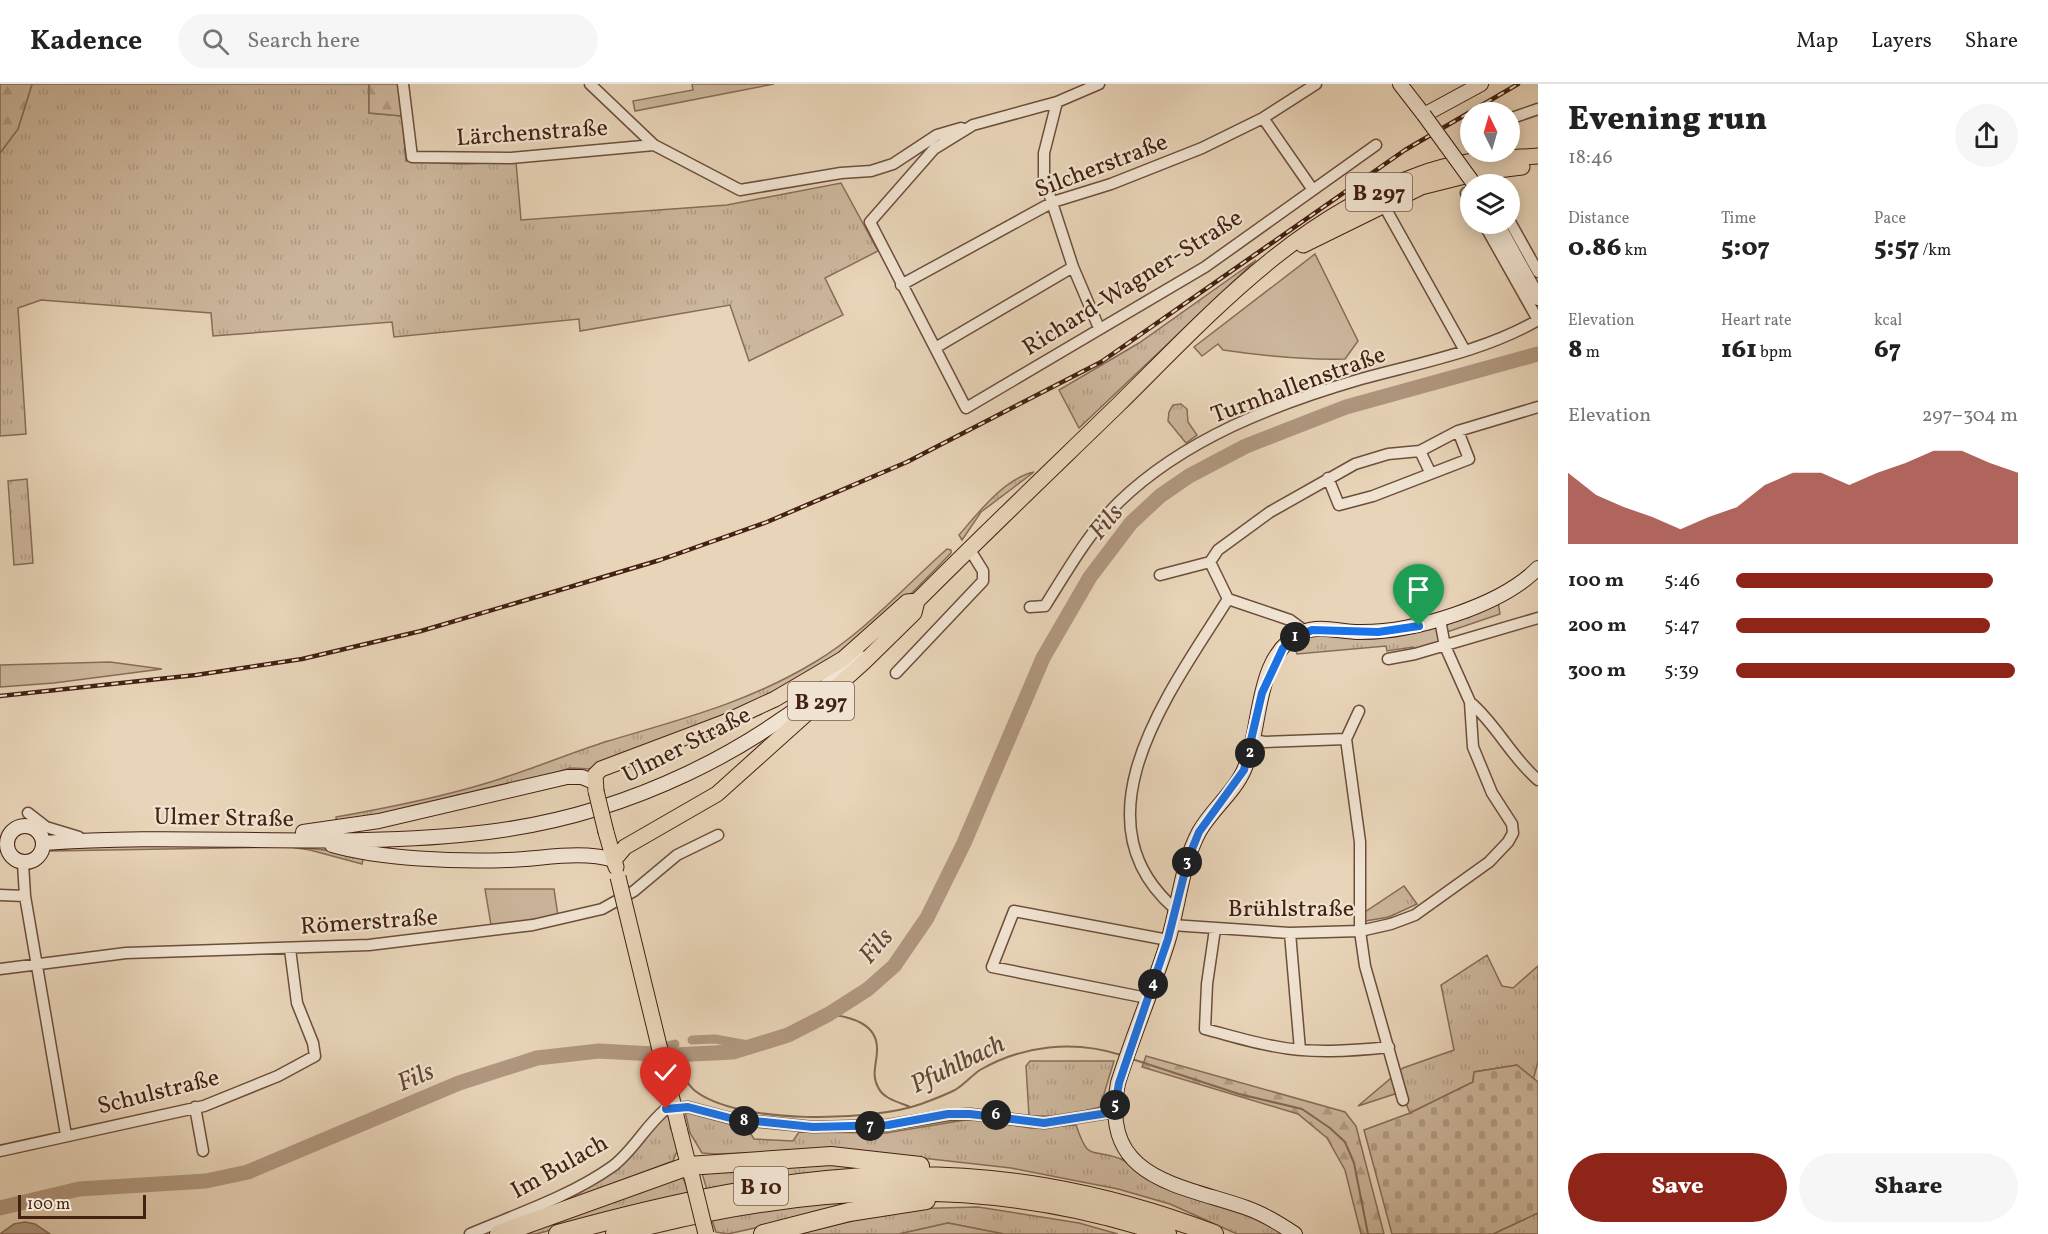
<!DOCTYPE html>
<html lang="en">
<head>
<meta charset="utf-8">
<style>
  :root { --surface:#fff; --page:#f6f6f6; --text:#222; --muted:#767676; --line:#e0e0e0; --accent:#8f2418 }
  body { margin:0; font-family:Vollkorn,serif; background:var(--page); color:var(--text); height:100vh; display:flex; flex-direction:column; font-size:22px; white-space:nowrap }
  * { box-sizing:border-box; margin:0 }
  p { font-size:20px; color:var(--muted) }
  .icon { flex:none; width:33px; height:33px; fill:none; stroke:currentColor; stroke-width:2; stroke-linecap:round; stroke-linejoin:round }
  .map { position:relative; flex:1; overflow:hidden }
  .sheet { display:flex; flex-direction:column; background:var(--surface); width:510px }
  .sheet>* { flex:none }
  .needle { width:39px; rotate:355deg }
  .buttons { position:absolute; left:1460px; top:18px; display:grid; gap:12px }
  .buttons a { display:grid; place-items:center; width:60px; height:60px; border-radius:50%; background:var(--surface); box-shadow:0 3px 15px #0003; font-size:30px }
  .scale { position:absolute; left:18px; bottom:15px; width:128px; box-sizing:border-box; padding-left:6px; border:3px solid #442111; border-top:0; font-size:16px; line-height:21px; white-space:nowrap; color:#442111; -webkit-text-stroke:4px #f0e3d1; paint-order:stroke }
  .pin { position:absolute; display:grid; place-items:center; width:51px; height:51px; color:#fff; margin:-62px -26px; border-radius:50% 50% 50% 0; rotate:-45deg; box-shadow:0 0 6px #0007 }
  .pin .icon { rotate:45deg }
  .km { position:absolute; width:30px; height:30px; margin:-15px; border-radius:50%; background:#222; color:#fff; font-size:16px; line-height:30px; text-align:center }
  .round { display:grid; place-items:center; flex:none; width:63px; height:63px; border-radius:32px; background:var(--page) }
  .summary { display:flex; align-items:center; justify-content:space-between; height:102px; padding:0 30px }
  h1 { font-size:33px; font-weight:800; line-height:45px }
  .metrics { display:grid; grid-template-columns:repeat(3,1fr); gap:9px; height:102px; padding:6px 30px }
  .metrics div { display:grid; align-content:center }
  .metrics b { font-size:26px; font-weight:800 }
  .metrics small { font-size:16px; font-weight:400 }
  .metrics p { font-size:16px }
  .chart { height:168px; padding:12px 30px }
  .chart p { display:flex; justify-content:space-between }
  .chart svg { width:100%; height:108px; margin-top:6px; fill:var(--accent); opacity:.7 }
  .primary-button { display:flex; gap:12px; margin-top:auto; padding:12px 30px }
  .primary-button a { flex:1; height:69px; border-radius:36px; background:var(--accent); color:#fff; font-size:24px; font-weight:800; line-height:69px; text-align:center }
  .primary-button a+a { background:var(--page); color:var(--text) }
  ul { padding:0 30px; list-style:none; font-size:20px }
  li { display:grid; grid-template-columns:96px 72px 1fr; align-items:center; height:45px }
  li i { height:15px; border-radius:8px; background:var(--accent) }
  header { display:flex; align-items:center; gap:36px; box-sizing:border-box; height:84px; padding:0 30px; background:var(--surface); border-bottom:2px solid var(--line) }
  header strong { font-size:28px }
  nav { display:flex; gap:33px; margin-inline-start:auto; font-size:21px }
  .search { width:420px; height:54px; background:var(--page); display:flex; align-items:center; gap:15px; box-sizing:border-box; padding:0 21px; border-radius:33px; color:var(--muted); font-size:22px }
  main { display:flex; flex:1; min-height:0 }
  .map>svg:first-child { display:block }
</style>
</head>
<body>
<header>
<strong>Kadence</strong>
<div class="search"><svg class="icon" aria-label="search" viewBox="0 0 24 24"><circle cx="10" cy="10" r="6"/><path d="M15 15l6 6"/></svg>Search here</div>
<nav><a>Map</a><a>Layers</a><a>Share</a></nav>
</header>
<main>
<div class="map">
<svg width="1538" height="1150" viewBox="0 0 1538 1150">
  <defs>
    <pattern id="grass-tufts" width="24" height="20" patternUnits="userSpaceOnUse" patternTransform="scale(1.5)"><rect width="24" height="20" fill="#ccb69c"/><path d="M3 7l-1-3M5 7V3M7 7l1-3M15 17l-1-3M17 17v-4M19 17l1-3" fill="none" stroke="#b09c85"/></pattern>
    <pattern id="forest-firs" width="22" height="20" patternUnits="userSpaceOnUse" patternTransform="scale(1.5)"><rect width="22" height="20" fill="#ccb69c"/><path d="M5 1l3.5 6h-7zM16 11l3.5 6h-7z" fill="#b09c85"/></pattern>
    <pattern id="cemetery-stones" width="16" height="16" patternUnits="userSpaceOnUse" patternTransform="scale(1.5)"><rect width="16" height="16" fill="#ccb69c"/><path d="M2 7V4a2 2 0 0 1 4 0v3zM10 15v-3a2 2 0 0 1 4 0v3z" fill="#b09c85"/></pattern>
  </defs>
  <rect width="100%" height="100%" fill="#e8d4b8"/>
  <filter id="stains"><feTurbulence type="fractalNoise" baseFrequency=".00333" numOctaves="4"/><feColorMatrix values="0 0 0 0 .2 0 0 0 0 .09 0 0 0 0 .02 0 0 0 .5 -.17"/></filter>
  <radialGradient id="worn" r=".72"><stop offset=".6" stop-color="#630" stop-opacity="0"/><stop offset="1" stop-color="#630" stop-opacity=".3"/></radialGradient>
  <path fill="url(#grass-tufts)" stroke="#886c56" stroke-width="1.5" d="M32 0H369V29L402 32 406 77 460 80 516 78 521 136 727 121 841 99 878 167 825 194 843 231 749 277 730 221 580 247 579 235 394 253 392 238 213 252 211 229 41 216 18 224 26 350 0 352V69L18 45Z
    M1256 176 1079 344 1059 306 1139 259Z
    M1181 320 1187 325 1188 338 1197 351 1186 359 1168 337 1169 328 1173 321Z
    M1034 388 981 428 962 456 959 451C978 429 1005 394 1034 388Z
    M27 395 33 479 14 481 8 397Z
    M947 465 951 466V469C910 512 865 558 813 588 744 629 666 655 592 685L570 684 544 693 337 740 336 733C387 724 438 714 487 699 528 687 567 670 608 657 682 635 747 619 815 578 865 548 903 504 947 465Z
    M1498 517 1500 530 1444 549 1442 542Z
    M1440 536 1445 562 1415 570 1413 563 1387 567 1386 562 1297 570 1292 555 1305 547Z
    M284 761 364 771 362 780 310 766 290 763 50 767 90 762Z
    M1404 802 1417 820 1389 833 1365 837V828Z
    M1487 871 1502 902 1513 904 1538 882V978L1533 996 1517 981 1474 988 1473 998 1410 1029 1401 1008 1358 1022 1403 984 1454 966 1441 901Z
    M1030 977H1114L1100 1023 1066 1032H1029L1026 982Z
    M685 1027 746 1042 754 1055 793 1057 799 1048 886 1049 971 1035 1031 1044 1076 1041C1089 1079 1090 1063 1121 1075 1129 1078 1142 1092 1153 1097L1246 1128 1285 1150H1237L1170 1120 1118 1105 1011 1084 850 1066 715 1070 702 1069 690 1049Z
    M668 1028 678 1065 673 1077 552 1122 550 1117 613 1085Z
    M787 1079 895 1083 707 1106 701 1086Z
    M682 1090 689 1111 536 1150H508Z
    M874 1117 728 1150 716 1148 711 1133 798 1119Z
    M978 1123 1079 1139 1118 1150H1004L948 1139 899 1150H798L902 1125Z
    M1538 1129V1150H1493Z"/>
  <path fill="url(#forest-firs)" stroke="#886c56" stroke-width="1.5" d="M0 0H32L18 45 0 69Z
    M369 0H399L402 32 369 29Z
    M1146 972 1345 1028 1356 1042 1384 1150H1361L1345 1086 1327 1054 1298 1030 1142 983Z"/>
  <path fill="url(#cemetery-stones)" stroke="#886c56" stroke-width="1.5" d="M1517 981 1538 998V1129L1493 1150H1392L1364 1046 1410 1029 1473 998 1474 988Z"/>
  <path fill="#ccb69c" stroke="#886c56" stroke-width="1.5" d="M692 0H774L635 27 633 17 693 6Z
    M1315 170 1358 257 1345 275C1304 276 1264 272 1223 266L1218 260 1202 272 1194 263Z
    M110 578 162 585 54 599 0 603V581Z
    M485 805H554L558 832 491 841Z
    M948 1139 1004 1150H899Z"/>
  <path fill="#b0977f" stroke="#856853" stroke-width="1.5" d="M25 1138 35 1140 50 1150H0L14 1140Z"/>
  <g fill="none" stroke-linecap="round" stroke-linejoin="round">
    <path stroke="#856853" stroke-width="2" d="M829 930C850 933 878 939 877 966 877 979 871 991 878 1003 883 1015 899 1018 910 1023
      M673 971C679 983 684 997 694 1006 737 1041 871 1038 921 1020 932 1016 945 1011 955 1006 964 1001 971 992 980 986 1023 961 1074 956 1121 971
      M1132 975 1239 1010 1302 1025 1330 1044 1345 1058 1354 1079 1368 1150"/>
    <path stroke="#b0977f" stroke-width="9" d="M692 956 715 955 754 962
      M634 970 675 960"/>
    <path stroke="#b0977f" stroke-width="15" d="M0 1124 79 1105 206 1097 248 1088 459 999 537 974 599 967 673 971 733 968 788 951 829 930 868 905 894 882 927 834 964 759 1043 574 1090 493 1131 439 1160 412 1189 392 1246 362 1346 323 1538 270"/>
    <defs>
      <path id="street" d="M403 0 412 73 511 74 654 61
        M590 0 654 61 740 106 841 89 871 87 893 80 937 51 961 44
        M1099 0 1057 18 973 41 934 65 870 138 966 324 1205 183 1376 61
        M1057 18 1044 69V94L1073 183 1099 244
        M1263 34 1313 106
        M1509 35 1538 25
        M1485 100 1497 95
        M1497 100 1500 81
        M1470 107 1466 109 1470 116
        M1383 120 1464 265
        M1509 136 1538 188
        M1484 140 1538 236
        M901 201 1053 118 1111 100 1202 64 1263 34 1316 0
        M935 264 1073 183
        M1420 367 1430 388
        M1328 394 1339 421 1373 412 1469 375 1458 347
        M1210 478 1228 515
        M1160 491 1210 478 1218 466 1270 428 1355 380 1388 370 1420 367 1458 347 1538 323
        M1228 515 1290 536 1305 547
        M1030 523 1045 522C1067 487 1090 447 1119 418 1184 355 1275 320 1361 295 1419 279 1485 267 1538 236
        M1388 575 1415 570 1538 534
        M896 589 983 497V487L970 466
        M1470 618C1497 641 1511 673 1538 696
        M1359 627 1346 655 1360 758V847L1365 882 1403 1016
        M1252 656 1265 658 1346 655
        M28 729 46 743 79 753
        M23 779 25 812 66 1051
        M0 811 25 812
        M1175 825C1070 734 1174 602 1228 515
        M1172 841 1290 849 1360 847 1391 840 1415 831 1489 778 1508 758 1513 749 1512 740 1492 709 1473 663 1470 618 1445 562 1440 536
        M1215 845 1207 900 1205 945C1228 951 1250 958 1273 962 1311 970 1351 967 1389 963
        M1290 849 1300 966
        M0 885 126 869 369 861 533 841 602 825 634 807 677 771 718 751
        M1147 914 992 883 1014 827 1168 856
        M195 1023 203 1067
        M0 1067 204 1022 278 992 315 972 313 959 297 919 290 865
        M470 1150C517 1130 571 1112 613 1082 634 1066 646 1041 666 1025L688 1023 733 1035 813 1043 888 1041 948 1031 970 1030 1044 1039 1114 1028"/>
      <path id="secondary" d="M1400 0 1424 31 1481 0
        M1497 140 1538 214
        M7 760a18 18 0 1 1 36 0a18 18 0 1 1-36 0Z
        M303 748 379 737 567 693H582L594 698
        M44 759C191 748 341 766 488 748 626 731 757 668 859 573
        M332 761C381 775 457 778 508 776 543 775 580 766 614 776
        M1295 1150C1280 1140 1264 1130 1247 1124 1178 1100 1099 1095 1118 999 1133 951 1153 905 1168 857 1179 821 1181 782 1199 748 1211 726 1234 709 1244 686 1263 643 1253 571 1303 548 1321 540 1343 549 1362 548 1414 548 1501 522 1538 484"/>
      <path id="primary" d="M1303 161 1421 103 1481 88 1522 83
        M596 707 595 691 601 685 723 639 775 615 843 575 907 518 917 517
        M606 748 616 783
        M614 776 625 763 717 710 864 578 914 529 917 517C983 451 1051 386 1118 321 1208 232 1295 134 1418 91 1460 75 1494 75 1538 72
        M679 1044 691 1091"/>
      <path id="highway" d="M499 1150 688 1082 831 1072 920 1082
        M558 1150C793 1085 980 1061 1214 1150
        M615 1150C800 1100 983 1087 1167 1150
        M763 1150 849 1128 926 1116"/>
    </defs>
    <use href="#street" stroke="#6d4e3b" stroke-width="13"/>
    <use href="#secondary" stroke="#442111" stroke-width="16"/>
    <use href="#primary" stroke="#442111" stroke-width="17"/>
    <use href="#highway" stroke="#442111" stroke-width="20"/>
    <use href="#street" stroke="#f0e3d1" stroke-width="10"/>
    <use href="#secondary" stroke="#f0e3d1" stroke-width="14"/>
    <use href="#primary" stroke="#e8d4b8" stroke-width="15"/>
    <use href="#highway" stroke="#e8d4b8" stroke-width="18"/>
    <defs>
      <path id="rail" d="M0 612 196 591 302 575 421 547 543 511 660 476 767 438 907 378 1101 278 1405 66 1518 0"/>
    </defs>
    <use href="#rail" stroke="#442111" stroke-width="4.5"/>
    <use href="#rail" stroke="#f0e3d1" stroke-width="2" stroke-dasharray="7" stroke-linecap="butt"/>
    <defs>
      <path id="secondary-bridge" d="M1424 31 1474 100"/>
      <path id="primary-bridge" d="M596 707 606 748
        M618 793 679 1044
        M692 1093 706 1150"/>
    </defs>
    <use href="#secondary-bridge" stroke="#442111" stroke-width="16" stroke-linecap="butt"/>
    <use href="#primary-bridge" stroke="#442111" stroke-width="17" stroke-linecap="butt"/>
    <use href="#secondary-bridge" stroke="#f0e3d1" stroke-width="14"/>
    <use href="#primary-bridge" stroke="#e8d4b8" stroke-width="15"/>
  </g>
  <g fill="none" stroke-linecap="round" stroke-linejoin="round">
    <defs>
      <path id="route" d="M666 1025 688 1023 734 1035 813 1043 888 1041 948 1030H970L1044 1039 1114 1028 1119 999 1168 855 1188 775 1199 748 1244 686 1262 609 1283 564 1292 555 1312 546 1378 548 1419 542"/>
    </defs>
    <use href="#route" stroke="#fff" stroke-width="12"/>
    <use href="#route" stroke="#1a73e8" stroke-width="8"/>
  </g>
  <g text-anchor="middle" stroke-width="4.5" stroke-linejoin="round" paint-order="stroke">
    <g fill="#f0e3d1" stroke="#785b4b" stroke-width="1.5">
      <rect x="1346" y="89" width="66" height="38" rx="4.5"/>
      <rect x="788" y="598" width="66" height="38" rx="4.5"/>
      <rect x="734" y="1083" width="54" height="38" rx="4.5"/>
    </g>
    <g font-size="22" font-weight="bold" fill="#442111">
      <text x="1379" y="116">B 297</text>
      <text x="821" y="625">B 297</text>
      <text x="761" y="1110">B 10</text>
    </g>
    <g font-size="24" fill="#442111" stroke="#f0e3d1">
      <text transform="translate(532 48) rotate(-4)" y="8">Lärchenstraße</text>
      <text transform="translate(1101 81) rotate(-21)" y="8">Silcherstraße</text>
      <text transform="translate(1132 198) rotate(-32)" y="8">Richard-Wagner-Straße</text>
      <text transform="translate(1298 300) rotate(-20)" y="8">Turnhallenstraße</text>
      <text transform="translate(686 660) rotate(-27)" y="8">Ulmer Straße</text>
      <text transform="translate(224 733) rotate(1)" y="8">Ulmer Straße</text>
      <text x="1291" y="832">Brühlstraße</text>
      <text transform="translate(369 837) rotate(-4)" y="8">Römerstraße</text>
      <text transform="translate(158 1007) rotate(-14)" y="8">Schulstraße</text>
      <text transform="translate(559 1082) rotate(-29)" y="8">Im Bulach</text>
    </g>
    <g font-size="26" font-style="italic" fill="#644432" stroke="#f0e3d1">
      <text transform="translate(1105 437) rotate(-50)" y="9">Fils</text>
      <text transform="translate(875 861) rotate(-49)" y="9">Fils</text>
      <text transform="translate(957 979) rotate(-26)" y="9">Pfuhlbach</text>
      <text transform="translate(415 992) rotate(-23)" y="9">Fils</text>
    </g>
  </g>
  <rect width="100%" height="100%" filter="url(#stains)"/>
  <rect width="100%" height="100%" fill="url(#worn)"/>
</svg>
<div class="buttons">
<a><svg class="needle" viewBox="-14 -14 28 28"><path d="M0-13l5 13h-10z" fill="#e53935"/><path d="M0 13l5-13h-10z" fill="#767676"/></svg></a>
<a><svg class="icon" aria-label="layers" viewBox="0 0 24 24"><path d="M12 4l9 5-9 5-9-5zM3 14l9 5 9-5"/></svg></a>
</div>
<div class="scale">100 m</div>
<div class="pin" style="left:1419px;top:542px;background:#1e9e55"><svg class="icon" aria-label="arrive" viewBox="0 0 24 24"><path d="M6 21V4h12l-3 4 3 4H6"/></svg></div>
<div class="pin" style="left:666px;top:1025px;background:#d93025"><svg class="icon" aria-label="check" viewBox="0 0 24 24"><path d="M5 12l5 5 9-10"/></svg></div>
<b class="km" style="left:1295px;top:553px">1</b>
<b class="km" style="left:1250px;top:669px">2</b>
<b class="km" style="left:1187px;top:778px">3</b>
<b class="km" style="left:1153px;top:900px">4</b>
<b class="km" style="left:1115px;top:1021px">5</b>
<b class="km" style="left:996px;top:1031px">6</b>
<b class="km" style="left:870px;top:1042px">7</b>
<b class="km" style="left:744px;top:1037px">8</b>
</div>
<section class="sheet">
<div class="summary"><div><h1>Evening run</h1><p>18:46</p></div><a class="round"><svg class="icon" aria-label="share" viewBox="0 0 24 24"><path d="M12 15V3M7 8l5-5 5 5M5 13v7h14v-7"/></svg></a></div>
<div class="metrics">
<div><p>Distance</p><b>0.86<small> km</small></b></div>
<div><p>Time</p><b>5:07</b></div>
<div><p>Pace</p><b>5:57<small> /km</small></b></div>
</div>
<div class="metrics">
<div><p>Elevation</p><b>8<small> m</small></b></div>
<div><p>Heart rate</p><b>161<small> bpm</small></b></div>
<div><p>kcal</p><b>67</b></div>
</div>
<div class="chart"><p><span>Elevation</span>297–304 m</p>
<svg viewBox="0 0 160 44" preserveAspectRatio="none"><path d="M0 44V15L10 24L20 29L30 33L40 38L50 33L60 29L70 20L80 15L90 15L100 20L110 15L120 11L130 6L140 6L150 11L160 15V44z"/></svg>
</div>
<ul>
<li><b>100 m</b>5:46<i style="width:91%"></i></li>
<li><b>200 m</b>5:47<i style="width:90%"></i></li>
<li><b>300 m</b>5:39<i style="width:99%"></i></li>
</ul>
<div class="primary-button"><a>Save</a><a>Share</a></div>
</section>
</main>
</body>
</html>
